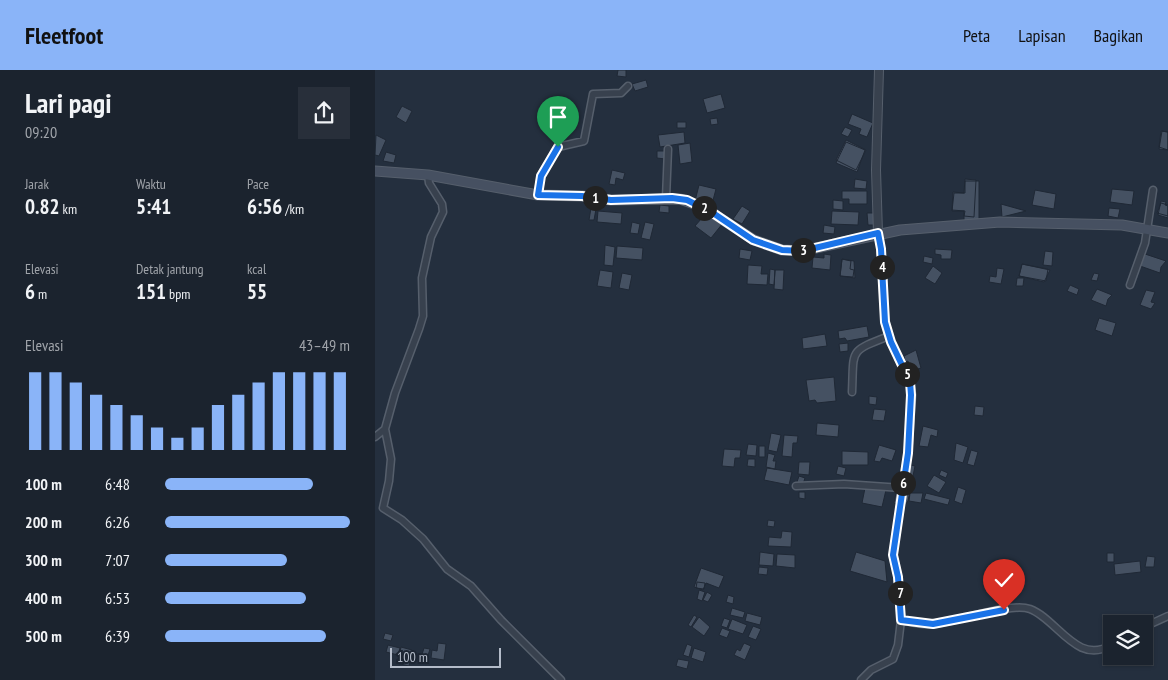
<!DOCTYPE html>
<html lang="id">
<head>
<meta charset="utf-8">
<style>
  :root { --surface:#1b232e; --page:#282f3a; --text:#f1f3f6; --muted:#a0a4aa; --line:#39404a; --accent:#8ab4f8 }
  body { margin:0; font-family:"PT Sans Narrow",sans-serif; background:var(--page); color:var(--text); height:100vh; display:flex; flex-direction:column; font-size:19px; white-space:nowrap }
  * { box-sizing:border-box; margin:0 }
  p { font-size:16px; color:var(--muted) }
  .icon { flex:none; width:28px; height:28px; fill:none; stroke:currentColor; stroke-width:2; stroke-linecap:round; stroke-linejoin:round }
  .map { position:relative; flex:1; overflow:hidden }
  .panel { display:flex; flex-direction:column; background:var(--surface); width:375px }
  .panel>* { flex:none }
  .tools { position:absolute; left:728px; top:545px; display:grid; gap:10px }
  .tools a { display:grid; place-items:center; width:50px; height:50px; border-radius:0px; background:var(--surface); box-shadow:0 1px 4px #0004,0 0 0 1px var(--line); font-size:25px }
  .scale { position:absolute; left:15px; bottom:12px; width:111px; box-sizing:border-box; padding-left:5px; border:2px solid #b4bcc9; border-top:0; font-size:14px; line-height:18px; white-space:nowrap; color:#b4bcc9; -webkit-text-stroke:4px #1d2633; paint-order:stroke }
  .pin { position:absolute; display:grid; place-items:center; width:42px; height:42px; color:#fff; margin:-51px -21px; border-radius:50% 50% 50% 0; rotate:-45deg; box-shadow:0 0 5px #0007 }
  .pin .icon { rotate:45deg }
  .km { position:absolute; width:25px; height:25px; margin:-12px; border-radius:50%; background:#222; color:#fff; font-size:14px; line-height:25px; text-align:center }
  .round { display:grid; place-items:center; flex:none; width:52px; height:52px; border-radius:0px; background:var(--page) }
  .overview { display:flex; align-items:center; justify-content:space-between; height:85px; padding:0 25px }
  h1 { font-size:28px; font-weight:700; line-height:38px }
  .metrics { display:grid; grid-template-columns:repeat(3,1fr); gap:8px; height:85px; padding:5px 25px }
  .metrics div { display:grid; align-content:center }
  .metrics b { font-size:21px; font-weight:700 }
  .metrics small { font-size:14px; font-weight:400 }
  .metrics p { font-size:14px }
  .chart { height:140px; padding:10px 25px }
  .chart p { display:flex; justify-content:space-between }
  .chart svg { width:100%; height:90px; margin-top:5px; stroke:var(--accent); stroke-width:6 }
  ul { padding:0 25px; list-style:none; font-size:16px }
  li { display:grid; grid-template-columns:80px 60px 1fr; align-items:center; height:38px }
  li i { height:12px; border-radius:6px; background:var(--accent) }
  header { display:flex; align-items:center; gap:30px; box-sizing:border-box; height:70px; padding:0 25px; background:var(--accent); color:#111 }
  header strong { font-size:24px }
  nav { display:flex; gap:28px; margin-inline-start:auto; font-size:18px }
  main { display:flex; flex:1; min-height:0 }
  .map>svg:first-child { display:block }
</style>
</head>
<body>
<header>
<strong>Fleetfoot</strong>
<nav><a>Peta</a><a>Lapisan</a><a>Bagikan</a></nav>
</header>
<main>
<section class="panel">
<div class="overview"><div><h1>Lari pagi</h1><p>09:20</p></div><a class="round"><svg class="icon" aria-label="share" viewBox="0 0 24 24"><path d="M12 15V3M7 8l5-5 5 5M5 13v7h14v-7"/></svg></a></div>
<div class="metrics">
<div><p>Jarak</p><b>0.82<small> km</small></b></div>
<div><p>Waktu</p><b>5:41</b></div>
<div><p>Pace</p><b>6:56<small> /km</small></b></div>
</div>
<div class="metrics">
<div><p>Elevasi</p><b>6<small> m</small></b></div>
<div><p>Detak jantung</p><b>151<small> bpm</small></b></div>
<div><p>kcal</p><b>55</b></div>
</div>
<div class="chart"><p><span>Elevasi</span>43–49 m</p>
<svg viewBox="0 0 160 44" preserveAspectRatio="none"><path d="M5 44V6M15 44V6M25 44V11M35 44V17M45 44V22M55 44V27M65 44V33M75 44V38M85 44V33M95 44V22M105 44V17M115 44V11M125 44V6M135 44V6M145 44V6M155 44V6"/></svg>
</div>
<ul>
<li><b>100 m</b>6:48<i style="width:80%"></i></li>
<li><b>200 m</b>6:26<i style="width:100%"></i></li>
<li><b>300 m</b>7:07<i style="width:66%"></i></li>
<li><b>400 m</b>6:53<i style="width:76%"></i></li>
<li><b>500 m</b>6:39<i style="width:87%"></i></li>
</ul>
</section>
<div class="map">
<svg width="793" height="610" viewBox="0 0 793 610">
  <rect width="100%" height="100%" fill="#242f3e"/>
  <path fill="#455162" stroke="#1f2835" d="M243 0H251V7L242 6Z
    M271 10 273 17 260 21 257 14Z
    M346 24 350 38 332 43 328 29Z
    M27 36 37 41 31 53 21 47Z
    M477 44 498 53 492 67 484 64 486 59 473 54Z
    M342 48 343 54 336 55 335 49Z
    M302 52H311V58H302Z
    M470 57 477 60 473 67 466 64Z
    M786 61 793 62V80L784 77Z
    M787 61 793 62V80L784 79Z
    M309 62 310 73 285 77 283 65Z
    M1 65 11 70 4 86 0 85Z
    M471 70 491 80 481 100 461 90Z
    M471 72 490 80 482 102 461 93Z
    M315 73 317 92 305 94 303 75Z
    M282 81H290V89L282 88Z
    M11 82 21 85 19 93 8 91Z
    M237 100 250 103 248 110 241 108 240 115 234 114Z
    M480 109 492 111 491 119 479 118Z
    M590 109 601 110 599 147 589 146 590 141 577 140 578 122 589 123Z
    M590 111H604V154L589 152V141H577L579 123H590Z
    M324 115 341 119 337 134 320 131Z
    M737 119 759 121 757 135 735 132Z
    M660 120 681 124 679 139 657 135Z
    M467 121H492V134H474V129H467Z
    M458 130 468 131V140L458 139Z
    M215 131 224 132 223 139 214 138Z
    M786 131 791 132 790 135 793 136V148L783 145Z
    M786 133 793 135V146L782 143Z
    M626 134 651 141 627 147Z
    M285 135 294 136V143L284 142Z
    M367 136 375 141 367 154 358 149Z
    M216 138 221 139 219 150H214Z
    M734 138 745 139 743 148 733 146Z
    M223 141 247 143 246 154 222 152Z
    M333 141 348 153 336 168 320 156Z
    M457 141 484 142 483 155 456 154Z
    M492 143H501L502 155H493Z
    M257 152 265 154 263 164 255 163Z
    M270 152 279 154 275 170 266 168Z
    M449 155 460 157 459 164 448 163Z
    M230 175 240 177 238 196 229 195Z
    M242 176 268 178 267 190 241 188Z
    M365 179 377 181 375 190 364 188Z
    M560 179 577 180 576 189H566V185L560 184Z
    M670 181 678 182 677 196 668 195Z
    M449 184 456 185 455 200 437 198 438 187 449 188Z
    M770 184 791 191 786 197 785 203 765 196Z
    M549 186 558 188 557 194 548 192Z
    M467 189 479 191 480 208 465 206Z
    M467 189 476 191 475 199 479 200 478 207 465 206Z
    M647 194 675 200 669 212 644 206Z
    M647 194 673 199 671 211 644 206Z
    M373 195 387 196 386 204H393L392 215 372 214Z
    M558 196 567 203 560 214 550 208Z
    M622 198 629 199 626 214 614 212 615 206 621 207Z
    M395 199 400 200 399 215 394 214Z
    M225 200 238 202 236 218 222 216Z
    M400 200H409L408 220 399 219Z
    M247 203 257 205 254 220 244 218Z
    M719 203 724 204 722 211 716 210Z
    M642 208H649L648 216H641Z
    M695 215 704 219 702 225 692 221Z
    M722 219 737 225 733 229 731 236 716 230Z
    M771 220 780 222 776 232 780 233 776 239 765 235Z
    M724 248 741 253 737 266 720 260Z
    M492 256 494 267 472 271 470 268 464 269 463 261Z
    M450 264 452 276 428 279 427 268Z
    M473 273V281L465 282 464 274Z
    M541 280 546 298 536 301 533 291 530 292 529 286Z
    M459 307 461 331 442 333 440 330 434 331 431 310Z
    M494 326 502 327 501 335 494 334Z
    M600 336 609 337 608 346 599 345Z
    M499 339 511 340 509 351 497 350Z
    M442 353 464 355 463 367 441 365Z
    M548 356 563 360 562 367 556 365 553 377 544 376Z
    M396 363 406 365 402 382 393 380Z
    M409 365 423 366 422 373H418L417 387 407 386Z
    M581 373 593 377 588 393 579 390Z
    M373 374 382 375 381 386 371 385Z
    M504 375 521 380 517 391 507 388 505 392 499 391Z
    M384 376H390V387H384Z
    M349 379 366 380 365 388H360L359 397 347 396Z
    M596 380 603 382 599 396 592 394Z
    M467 381 493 382V395H467Z
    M393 383 400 385 398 391H401L400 399 391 397Z
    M373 389H380V397L372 396Z
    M424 392H435L434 405 423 404Z
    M527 393 540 396 533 431 528 438 519 433Z
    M463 396 471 398 469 406 461 404Z
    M392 398 417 402 414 415 389 410Z
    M566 400 573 403 571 408 564 405Z
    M559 405 571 412 564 423 552 416Z
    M424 406 430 408 428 414 422 412Z
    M497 417 511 420 507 437 487 433 490 418 496 419Z
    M583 417 591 420 587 434 579 431Z
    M424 422H430V429L424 428Z
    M535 423H548L546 433 534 431Z
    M551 423 575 429 573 435 549 429Z
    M393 450 400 451 399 457 392 456Z
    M407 461 417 462 416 477 393 476 394 467 406 468Z
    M385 482 399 484 398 496 384 495Z
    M481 482 510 491 512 512 475 501Z
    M732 483H739V492H732Z
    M402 484 420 485V498L401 496Z
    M772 486 780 487 779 497H770Z
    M765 491 766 502 740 505 739 494Z
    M384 497 393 498 392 505 383 504Z
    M326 498 349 506 344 518 331 513 328 520 319 517Z
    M322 512 330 513 329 519 321 518Z
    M324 520 330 522 327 531 322 529Z
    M332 522 337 525 333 532 328 530Z
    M353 525 359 527 358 534 351 532Z
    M357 538 370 542 368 548 355 545Z
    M372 543 387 547 385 555 370 551Z
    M319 545 322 547 316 557 313 555Z
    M324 547 335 557 329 566 317 557Z
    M349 548 355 550 352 558 346 556Z
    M357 549 372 555 368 564 353 559Z
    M378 556 386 559 381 570 373 567Z
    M347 558 355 561 352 568 344 565Z
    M10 563 18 565 16 571 8 569Z
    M63 573 71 574 69 590 56 588 57 580 62 581Z
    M369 573 376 576 370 590 359 585 362 579 365 581Z
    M312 574 317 576 314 587 308 585Z
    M13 575 25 578 23 585 11 582Z
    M26 577 37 580 35 589 24 587Z
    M49 578 55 579 51 592 45 591Z
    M319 578 331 582 328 592 316 588Z
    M23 588 35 591 34 596 21 593Z
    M303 589 314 591 312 599 301 596Z"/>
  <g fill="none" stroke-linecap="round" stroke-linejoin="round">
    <defs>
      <path id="minor" d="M53 105 54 113 67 134 68 142 56 167 47 208 48 246 44 259 20 323 10 359 16 389 14 411 8 438 27 450 48 469 72 499 96 516 126 550 186 610
        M163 125 166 105 183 77 209 71 218 24 246 23 253 16
        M291 128 293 79
        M755 215 770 173 778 120
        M477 322C479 279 473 282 514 266
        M0 367 10 359
        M421 416 469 414 527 418
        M526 550C536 552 546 555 556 554 581 553 634 532 655 539 682 549 702 596 736 575
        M769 557 793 546
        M486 610 496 600 518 589 523 575 526 550 523 507 518 485 533 383 537 325 535 312 516 272 510 252 506 179 503 163"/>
      <path id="tertiary" d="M503 163 501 100 504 0"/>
      <path id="secondary" d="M0 101 53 105 163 125 207 126 236 130 305 129 328 137 379 170 407 180 427 181 525 160 625 152 747 155 793 163"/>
    </defs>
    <use href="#minor" stroke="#565f6c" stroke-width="9"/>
    <use href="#tertiary" stroke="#565f6c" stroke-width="10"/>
    <use href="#secondary" stroke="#565f6c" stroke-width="11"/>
    <use href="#minor" stroke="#38414e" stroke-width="6"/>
    <use href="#tertiary" stroke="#38414e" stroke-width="8"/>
    <use href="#secondary" stroke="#465061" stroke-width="9"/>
  </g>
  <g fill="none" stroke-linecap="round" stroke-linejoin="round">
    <defs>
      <path id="route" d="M183 77 166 106 163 125 207 126 236 130 297 128 312 130 338 143 378 170 407 180 427 181 503 163 506 179 510 252 516 272 535 312 536 325 533 383 518 485 523 507 526 550 558 554 629 540"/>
    </defs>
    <use href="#route" stroke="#fff" stroke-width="10"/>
    <use href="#route" stroke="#1a73e8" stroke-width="6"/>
  </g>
</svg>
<div class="tools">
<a><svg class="icon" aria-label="layers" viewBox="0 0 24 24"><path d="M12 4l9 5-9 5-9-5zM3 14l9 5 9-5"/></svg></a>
</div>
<div class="scale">100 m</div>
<div class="pin" style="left:183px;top:77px;background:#1e9e55"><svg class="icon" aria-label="arrive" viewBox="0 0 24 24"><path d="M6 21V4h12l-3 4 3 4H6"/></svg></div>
<div class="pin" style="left:629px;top:540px;background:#d93025"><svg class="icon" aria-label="check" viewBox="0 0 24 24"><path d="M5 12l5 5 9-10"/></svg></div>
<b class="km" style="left:220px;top:128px">1</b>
<b class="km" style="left:329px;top:138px">2</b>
<b class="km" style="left:428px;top:180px">3</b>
<b class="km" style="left:507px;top:197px">4</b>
<b class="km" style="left:532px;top:304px">5</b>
<b class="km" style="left:528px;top:413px">6</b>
<b class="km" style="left:525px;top:523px">7</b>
</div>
</main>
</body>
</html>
